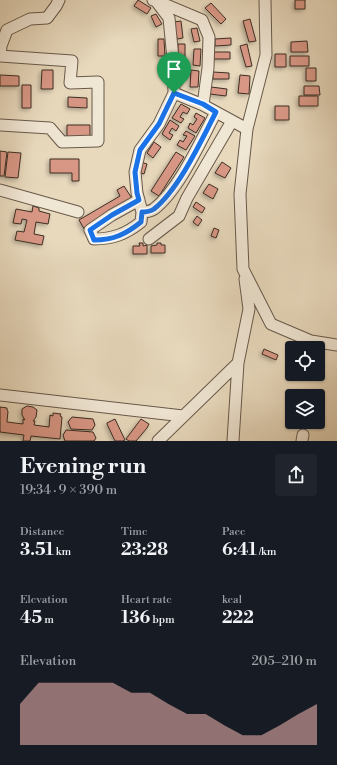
<!DOCTYPE html>
<html lang="en">
<head>
<meta charset="utf-8">
<style>
  :root { --surface:#171b24; --page:#20242c; --text:#f1f3f6; --muted:#9ea1a6; --accent:#c59692 }
  body { margin:0; font-family:"Libre Bodoni",serif; background:var(--page); color:var(--text); height:100vh; display:flex; flex-direction:column; font-size:15px; white-space:nowrap }
  * { box-sizing:border-box; margin:0 }
  p { font-size:13px; color:var(--muted) }
  .icon { flex:none; width:22px; height:22px; fill:none; stroke:currentColor; stroke-width:2; stroke-linecap:round; stroke-linejoin:round }
  .map { position:relative; height:441px; overflow:hidden }
  .panel { display:flex; flex-direction:column; background:var(--surface); flex:1 }
  .panel>* { flex:none }
  .tools { position:absolute; left:285px; top:341px; display:grid; gap:8px }
  .tools a { display:grid; place-items:center; width:40px; height:40px; border-radius:4px; background:var(--surface); box-shadow:0 1px 3px #0004; font-size:20px }
  .pin { position:absolute; display:grid; place-items:center; width:34px; height:34px; color:#fff; margin:-41px -17px; border-radius:50% 50% 50% 0; rotate:-45deg; box-shadow:0 0 4px #0007 }
  .pin .icon { rotate:45deg }
  .round { display:grid; place-items:center; flex:none; width:42px; height:42px; border-radius:4px; background:var(--page) }
  .head { display:flex; align-items:center; justify-content:space-between; height:68px; padding:0 20px }
  h1 { font-size:22px; font-weight:700; line-height:30px }
  .figures { display:grid; grid-template-columns:repeat(3,1fr); gap:6px; height:68px; padding:4px 20px }
  .figures div { display:grid; align-content:center }
  .figures b { font-size:17px; font-weight:700 }
  .figures small { font-size:11px; font-weight:400 }
  .figures p { font-size:11px }
  .chart { height:112px; padding:8px 20px }
  .chart p { display:flex; justify-content:space-between }
  .chart svg { width:100%; height:72px; margin-top:4px; fill:var(--accent); opacity:.7 }
  .map>svg:first-child { display:block }
</style>
</head>
<body>
<div class="map">
<svg width="337" height="441" viewBox="0 0 337 441">
  <defs>
    <filter id="shadow"><feDropShadow dx="-2" dy="2" stdDeviation="2" flood-color="#0004"/></filter>
  </defs>
  <rect width="100%" height="100%" fill="#e8d9bd"/>
  <filter id="stains"><feTurbulence type="fractalNoise" baseFrequency=".005" numOctaves="4"/><feColorMatrix values="0 0 0 0 .2 0 0 0 0 .09 0 0 0 0 .02 0 0 0 .5 -.17"/></filter>
  <radialGradient id="worn" r=".72"><stop offset=".6" stop-color="#630" stop-opacity="0"/><stop offset="1" stop-color="#630" stop-opacity=".3"/></radialGradient>
  <path fill="#d89785" stroke="#3e2e23" filter="url(#shadow)" d="M138 0 151 8 147 14 134 6Z
    M295 0H305V9H295Z
    M211 3 226 19 221 24 205 8Z
    M156 14 162 24 156 27 151 16Z
    M250 19 256 41 249 42 243 21Z
    M181 21 183 38 177 39 174 22Z
    M197 28 200 41 194 42 191 29Z
    M231 38V45L215 46V39Z
    M158 39H164L165 56H158Z
    M307 41 308 52H291V42Z
    M178 44H185V61H178Z
    M247 44 252 66 246 67 240 46Z
    M194 49H201L200 66 193 65Z
    M214 52H230V59H214Z
    M275 54H286V67H275Z
    M290 56H309V66H290Z
    M178 67 184 68 182 85 176 84Z
    M306 68H316V81H306Z
    M42 70H53V89H41Z
    M191 70 199 71 198 87H190Z
    M213 72 229 73V79H213Z
    M0 75 19 76V86H0Z
    M240 75 250 76 249 94 238 93Z
    M22 85H31V108H22Z
    M304 86H319L320 95H304Z
    M211 87 227 89 226 96 210 94Z
    M299 96H318V106H299Z
    M68 97 87 98V108L68 107Z
    M181 104 190 109 187 114 183 112 180 117 184 119 181 123 172 118Z
    M275 106H289V120H275Z
    M196 113 205 118 196 133 188 128 190 123 193 125 197 119 194 117Z
    M170 120 179 126 176 131 172 128 169 133 173 135 170 140 162 134Z
    M67 125H90V137H67Z
    M186 131 195 136 186 150 177 145 180 140 183 142 187 136 183 135Z
    M154 142 161 147 153 158 147 153Z
    M0 151 7 152 4 176H0Z
    M8 152 21 153 18 178 5 177Z
    M176 152 184 157 159 196 151 191Z
    M50 159H79V181H72V173H50Z
    M141 162 147 164 144 174 138 172Z
    M222 162 231 168 225 178 215 173Z
    M209 184 218 189 213 199 203 193Z
    M124 186 133 200 86 232 79 220 120 196 117 190Z
    M196 202 205 208 202 213 193 207Z
    M33 206 39 208V211L50 214 48 224 36 222 34 234 44 236 42 245 15 240 17 231 24 232 27 220 22 219 21 224 13 223 16 209 32 212Z
    M197 216 202 220 198 226 193 222Z
    M214 228 219 230 216 238 211 236Z
    M139 243H143V246L147 245V254H133V246H140Z
    M157 243H161V245H165V253H151V246L157 245Z
    M264 349 278 355 276 360 262 354Z
    M27 406 33 407 37 410 36 417 33 421H35L34 425 49 427 50 415 53 416V413L61 414 60 416 62 417 60 439 31 436 30 441H23L24 435 0 432V407L7 408V410L8 411 7 422 23 424V419L25 420 22 415V409Z
    M72 417 93 419 95 425 92 430 71 429 68 422Z
    M115 419 125 440 123 441H115L107 424V423Z
    M141 419 149 424 147 428 136 441H129L126 439Z
    M66 430 93 432 96 438 94 441H65L63 435Z"/>
  <g fill="none" stroke-linecap="round" stroke-linejoin="round">
    <defs>
      <path id="minor" d="M265 0 266 55 247 129 240 194 243 269 271 324 311 341 337 345
        M159 2 202 20 209 37 208 68 203 105
        M174 93 203 105 247 129
        M0 125 50 128 62 142 98 141V82L70 83 72 61 0 56 1 46 7 30 30 19 47 18 56 6 59 0
        M0 190 78 212
        M139 200 112 215 90 230 94 239C113 239 126 234 141 222L142 212 137 193 135 172 140 150 159 124 174 93 173 59 169 18 156 1 153 0
        M142 212C146 212 151 211 154 209 179 190 201 140 216 112
        M149 239 179 216 187 198 232 121
        M0 395 183 416
        M158 441 238 363 249 309 245 279
        M233 441 238 363
        M302 441 303 435"/>
    </defs>
    <use href="#minor" stroke="#68594a" stroke-width="13"/>
    <use href="#minor" stroke="#f0e6d4" stroke-width="11"/>
  </g>
  <g fill="none" stroke-linecap="round" stroke-linejoin="round">
    <defs>
      <path id="route" d="M174 93 203 104 216 112C201 141 179 189 154 209 151 211 146 212 142 212L141 222C126 234 114 240 94 240L90 230 112 215 139 200 137 193 135 172 140 150 159 124Z"/>
    </defs>
    <use href="#route" stroke="#fff" stroke-width="8"/>
    <use href="#route" stroke="#1a73e8" stroke-width="5"/>
  </g>
  <rect width="100%" height="100%" filter="url(#stains)"/>
  <rect width="100%" height="100%" fill="url(#worn)"/>
</svg>
<div class="tools">
<a><svg class="icon" aria-label="locate" viewBox="0 0 24 24"><circle cx="12" cy="12" r="6"/><path d="M12 2v4M12 18v4M2 12h4M18 12h4"/></svg></a>
<a><svg class="icon" aria-label="layers" viewBox="0 0 24 24"><path d="M12 4l9 5-9 5-9-5zM3 14l9 5 9-5"/></svg></a>
</div>
<div class="pin" style="left:174px;top:93px;background:#1e9e55"><svg class="icon" aria-label="arrive" viewBox="0 0 24 24"><path d="M6 21V4h12l-3 4 3 4H6"/></svg></div>
</div>
<section class="panel">
<div class="head"><div><h1>Evening run</h1><p>19:34 · 9 × 390 m</p></div><a class="round"><svg class="icon" aria-label="share" viewBox="0 0 24 24"><path d="M12 15V3M7 8l5-5 5 5M5 13v7h14v-7"/></svg></a></div>
<div class="figures">
<div><p>Distance</p><b>3.51<small> km</small></b></div>
<div><p>Time</p><b>23:28</b></div>
<div><p>Pace</p><b>6:41<small> /km</small></b></div>
</div>
<div class="figures">
<div><p>Elevation</p><b>45<small> m</small></b></div>
<div><p>Heart rate</p><b>136<small> bpm</small></b></div>
<div><p>kcal</p><b>222</b></div>
</div>
<div class="chart"><p><span>Elevation</span>205–210 m</p>
<svg viewBox="0 0 160 44" preserveAspectRatio="none"><path d="M0 44V19L10 6L20 6L30 6L40 6L50 6L60 12L70 12L80 19L90 25L100 25L110 32L120 38L130 38L140 32L150 25L160 19V44z"/></svg>
</div>
</section>
</body>
</html>
